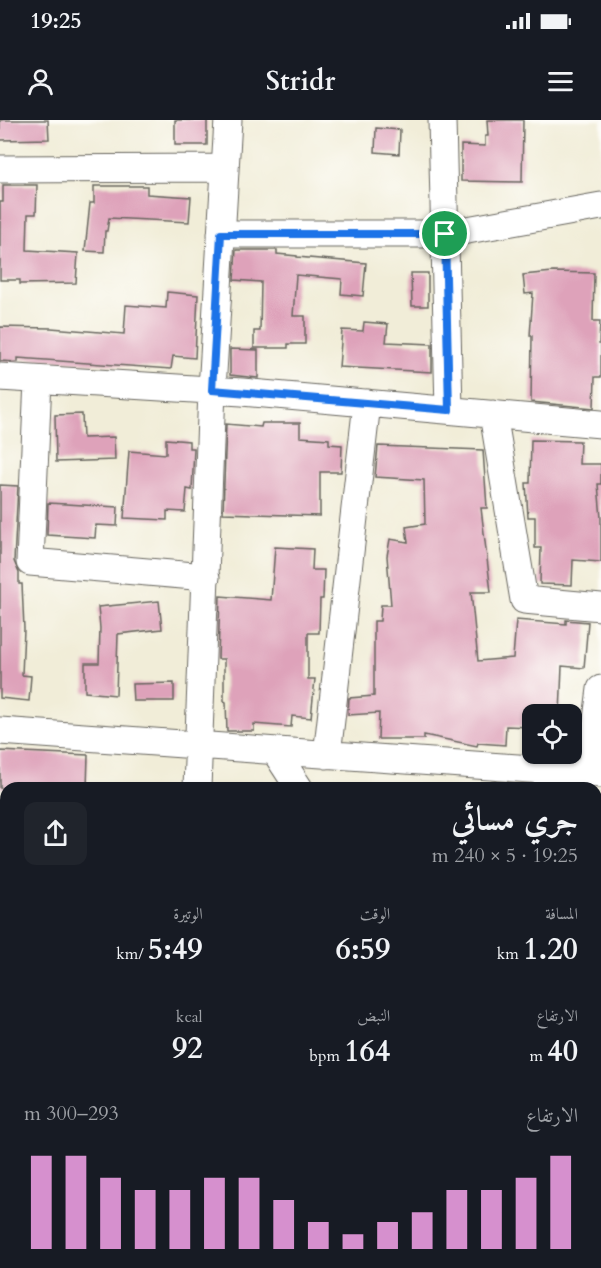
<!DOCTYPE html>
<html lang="ar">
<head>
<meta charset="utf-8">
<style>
  :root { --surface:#171b24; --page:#20242c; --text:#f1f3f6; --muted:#9ea1a6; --accent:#d690ce }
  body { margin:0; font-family:Cardo,Amiri,serif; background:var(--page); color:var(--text); direction:rtl; height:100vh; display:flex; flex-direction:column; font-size:22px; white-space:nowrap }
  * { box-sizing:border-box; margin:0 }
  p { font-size:20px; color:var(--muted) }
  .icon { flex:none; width:33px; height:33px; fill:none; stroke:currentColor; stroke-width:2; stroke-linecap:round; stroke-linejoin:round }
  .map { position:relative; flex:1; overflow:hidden; direction:ltr }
  .details { position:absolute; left:0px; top:662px; width:602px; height:488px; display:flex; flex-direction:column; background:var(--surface); border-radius:18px 18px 0 0; box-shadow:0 2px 4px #0004; direction:rtl }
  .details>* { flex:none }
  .controls { position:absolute; left:522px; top:584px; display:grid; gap:12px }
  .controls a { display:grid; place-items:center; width:60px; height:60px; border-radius:12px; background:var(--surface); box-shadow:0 2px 4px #0004; font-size:30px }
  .pin { position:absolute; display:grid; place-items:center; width:51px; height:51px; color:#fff; margin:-26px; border:3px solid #fff; border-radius:50%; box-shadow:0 2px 6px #0007 }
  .round { display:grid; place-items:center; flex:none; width:63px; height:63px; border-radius:12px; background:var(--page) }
  .summary { display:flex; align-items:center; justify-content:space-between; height:102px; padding:0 24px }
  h1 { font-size:33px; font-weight:700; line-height:45px }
  .figures { display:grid; grid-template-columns:repeat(3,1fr); gap:9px; height:102px; padding:6px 24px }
  .figures div { display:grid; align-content:center }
  .figures b { font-size:30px; font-weight:700 }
  .figures small { font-size:16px; font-weight:400 }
  .figures p { font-size:16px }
  .chart { height:168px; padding:12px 24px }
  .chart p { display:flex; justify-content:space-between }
  .chart svg { width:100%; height:108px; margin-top:6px; stroke:var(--accent); stroke-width:6 }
  .status { display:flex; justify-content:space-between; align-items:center; height:42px; padding:0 30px; background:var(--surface); direction:ltr }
  .status svg { height:16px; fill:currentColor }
  header { display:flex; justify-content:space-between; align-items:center; height:78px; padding:0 24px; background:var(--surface); font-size:27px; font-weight:700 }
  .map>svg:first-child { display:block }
</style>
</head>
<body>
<div class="status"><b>19:25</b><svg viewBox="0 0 49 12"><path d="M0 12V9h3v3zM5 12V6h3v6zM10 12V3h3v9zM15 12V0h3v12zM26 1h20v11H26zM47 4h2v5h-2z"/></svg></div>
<header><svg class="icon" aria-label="menu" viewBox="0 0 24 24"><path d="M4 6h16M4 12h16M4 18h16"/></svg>Stridr<svg class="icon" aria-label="person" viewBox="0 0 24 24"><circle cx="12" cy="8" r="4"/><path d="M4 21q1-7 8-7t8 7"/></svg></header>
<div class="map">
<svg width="601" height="1148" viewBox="0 0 601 1148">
  <rect width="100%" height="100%" fill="#fdfcf7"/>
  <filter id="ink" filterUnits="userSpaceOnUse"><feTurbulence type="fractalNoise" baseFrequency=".0167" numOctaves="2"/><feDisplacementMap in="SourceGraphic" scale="12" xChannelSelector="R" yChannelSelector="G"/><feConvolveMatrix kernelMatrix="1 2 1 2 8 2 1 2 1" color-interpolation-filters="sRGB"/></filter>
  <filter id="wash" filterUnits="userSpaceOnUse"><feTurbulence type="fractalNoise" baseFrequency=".008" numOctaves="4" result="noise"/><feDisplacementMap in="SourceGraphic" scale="24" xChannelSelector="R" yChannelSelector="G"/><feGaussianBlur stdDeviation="1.35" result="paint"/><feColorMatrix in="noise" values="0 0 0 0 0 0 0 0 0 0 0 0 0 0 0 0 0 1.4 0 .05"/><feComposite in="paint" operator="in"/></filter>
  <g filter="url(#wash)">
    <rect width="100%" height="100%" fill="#f1edd8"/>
    <g id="blocks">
      <path fill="#dea2ba" d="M0 0H48L49 19 0 20Z
        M175 0H207V25H175Z
        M487 0H523L522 62 461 61V25L485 26V16H488Z
        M376 8 400 10 399 34 375 32Z
        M3 65H37L36 94H28L27 130 78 133 76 163 20 164V160H0V82H3Z
        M94 66H147V74L191 77 189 102 109 98 107 111H105L104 132 85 131 90 83H94Z
        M236 130H277V134L297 136V137L366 143 363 176 341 174 342 159 296 155 293 196H305V224H288V228H254V211H260L261 162 234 160Z
        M553 152 594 153 593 201H600L599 224H601V257H595L594 288 531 282 532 216H530L533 173 525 174 523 155Z
        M411 153H428V186H412Z
        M167 172 198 175 195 238 173 236 171 249 18 238V242L0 241V207L51 208 124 214 126 185 166 188Z
        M364 202 388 204 386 222 432 224V252L339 247 342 210 363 211Z
        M230 229 258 230V258L230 255Z
        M82 294 83 318 114 317 115 340 56 342 55 295Z
        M262 303H300V317L329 319V324L342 325 341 352H320V396L223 393 226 304 261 307Z
        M166 319 189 321V328H194L192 370 187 369 185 392 167 391V400L124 398 129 331 166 334Z
        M531 320 580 321 579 344H601V364H598L601 398V442L573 440 572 465 540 464 541 428H535V397H528L526 363H530Z
        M378 326 483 330 487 388H481L491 472H471L478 541 513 538 516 500 566 504V500L588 502 584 548 562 546 560 594H532V598H530V607L506 606 505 625 478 623 477 626 424 615V619H378L379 593 348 595 349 578 374 576V501H380L381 485H391L387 436 390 419 408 422 406 407 425 404 424 360 375 357Z
        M0 365 18 366 14 441 19 453V464H22L24 509 22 555 31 556 29 581 0 578Z
        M48 383 118 387 117 406 96 405 95 418 47 415Z
        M275 427 313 429 312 450H324L323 479H320L319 513H308V559H315L311 598 292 596 291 607 254 604V611H227L226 582 224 581V539H218L220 476 271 480Z
        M159 481 162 509 118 514 116 575 85 572V543H99L100 508 98 487Z
        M174 563V581H133L132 564Z
        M0 631 88 635 87 668H0Z"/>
    </g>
  </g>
  <g filter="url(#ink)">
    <use href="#blocks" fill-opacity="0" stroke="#67655e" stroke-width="1.5"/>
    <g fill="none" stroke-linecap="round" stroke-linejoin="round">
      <defs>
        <path id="minor" d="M442 0 449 290
          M0 49 225 48
          M221 114H445L601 86
          M0 257 242 272 601 304
          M38 260 30 442 206 457
          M493 294 524 480 601 487
          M0 611 601 654
          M275 631 299 668
          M327 635 367 283
          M590 653 601 569
          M197 668 212 270 228 0
          M0 926H6
          M596 962H601
          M547 1143 554 1148
          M169 1148 170 1143
          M345 1148V1143"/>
      </defs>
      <use href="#minor" stroke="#67655e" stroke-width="29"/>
      <use href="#minor" stroke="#fff" stroke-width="27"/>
    </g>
  </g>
  <g fill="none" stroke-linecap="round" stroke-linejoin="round" filter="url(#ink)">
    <defs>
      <path id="route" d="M221 114H445L449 290 212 270Z"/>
    </defs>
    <use href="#route" stroke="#fff" stroke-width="12"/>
    <use href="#route" stroke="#1a73e8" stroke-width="8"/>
  </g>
</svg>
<div class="controls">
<a><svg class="icon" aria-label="locate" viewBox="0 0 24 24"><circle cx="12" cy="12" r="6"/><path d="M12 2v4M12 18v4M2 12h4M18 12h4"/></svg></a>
</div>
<div class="pin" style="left:445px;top:114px;background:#1e9e55"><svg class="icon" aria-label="arrive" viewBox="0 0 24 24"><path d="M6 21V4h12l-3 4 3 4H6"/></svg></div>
<section class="details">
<div class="summary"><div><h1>جري مسائي</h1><p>19:25 · 5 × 240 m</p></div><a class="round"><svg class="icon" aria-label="share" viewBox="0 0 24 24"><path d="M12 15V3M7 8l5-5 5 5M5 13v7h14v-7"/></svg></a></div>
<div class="figures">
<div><p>المسافة</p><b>1.20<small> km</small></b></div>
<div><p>الوقت</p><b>6:59</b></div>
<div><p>الوتيرة</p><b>5:49<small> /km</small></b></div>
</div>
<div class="figures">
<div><p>الارتفاع</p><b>40<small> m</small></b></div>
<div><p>النبض</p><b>164<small> bpm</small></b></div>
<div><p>kcal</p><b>92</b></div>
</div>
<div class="chart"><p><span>الارتفاع</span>293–300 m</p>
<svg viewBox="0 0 160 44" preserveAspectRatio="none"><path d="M5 44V6M15 44V6M25 44V15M35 44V20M45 44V20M55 44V15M65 44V15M75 44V24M85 44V33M95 44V38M105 44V33M115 44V29M125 44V20M135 44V20M145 44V15M155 44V6"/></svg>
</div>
</section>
</div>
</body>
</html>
